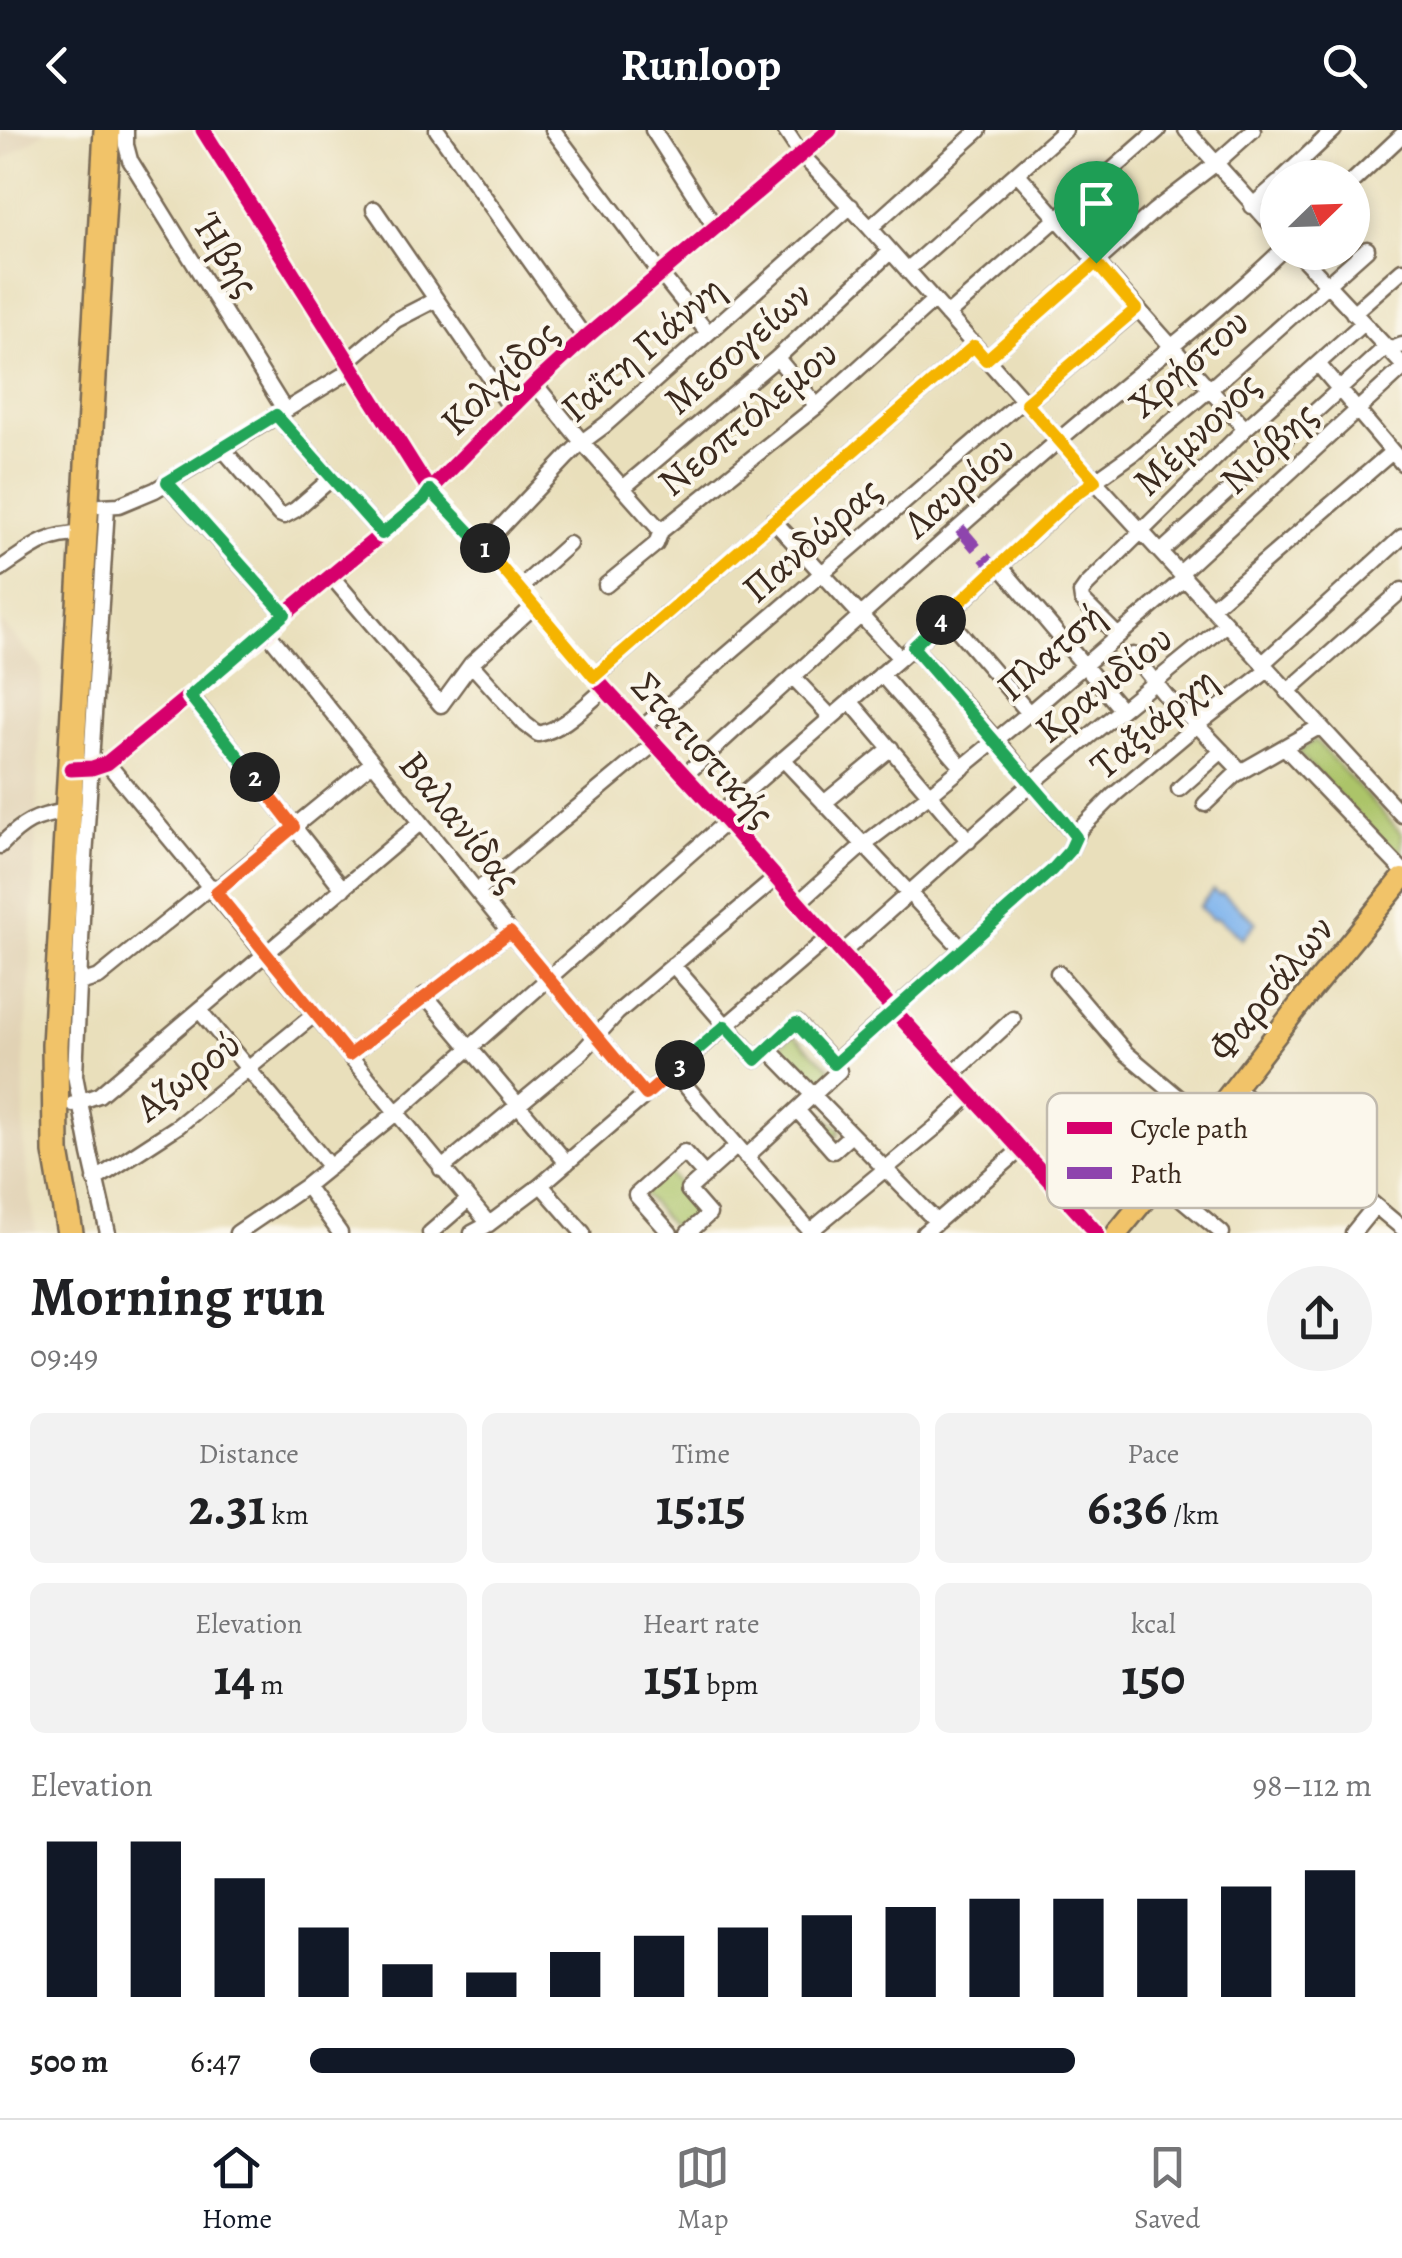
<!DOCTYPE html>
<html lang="en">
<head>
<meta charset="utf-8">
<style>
  :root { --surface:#fff; --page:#f2f2f2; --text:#202124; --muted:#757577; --line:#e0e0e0; --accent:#111827 }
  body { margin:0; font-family:Alegreya,serif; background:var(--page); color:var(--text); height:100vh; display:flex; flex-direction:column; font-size:38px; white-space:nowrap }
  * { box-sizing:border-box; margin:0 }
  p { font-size:32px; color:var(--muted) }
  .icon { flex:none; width:55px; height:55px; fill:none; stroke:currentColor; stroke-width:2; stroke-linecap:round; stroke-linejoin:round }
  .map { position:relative; height:1103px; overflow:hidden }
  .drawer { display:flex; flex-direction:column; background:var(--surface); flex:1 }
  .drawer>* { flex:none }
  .needle { width:65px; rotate:67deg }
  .buttons { position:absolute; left:1260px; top:30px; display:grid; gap:20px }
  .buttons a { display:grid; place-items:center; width:110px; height:110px; border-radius:50%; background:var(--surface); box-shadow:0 5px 15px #0003; font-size:50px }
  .pin { position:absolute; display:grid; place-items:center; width:85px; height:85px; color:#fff; margin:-102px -42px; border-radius:50% 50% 50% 0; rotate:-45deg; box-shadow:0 0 10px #0007 }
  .pin .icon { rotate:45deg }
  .km { position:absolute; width:50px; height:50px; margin:-25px; border-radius:50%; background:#222; color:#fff; font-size:28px; line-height:50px; text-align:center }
  .round { display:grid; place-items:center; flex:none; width:105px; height:105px; border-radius:52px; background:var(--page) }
  .head { display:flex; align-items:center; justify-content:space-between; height:170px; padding:0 30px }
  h1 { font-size:55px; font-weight:700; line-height:75px }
  .metrics { display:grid; grid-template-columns:repeat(3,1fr); gap:15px; height:170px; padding:10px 30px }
  .metrics div { display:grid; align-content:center; border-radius:15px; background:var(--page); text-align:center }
  .metrics b { font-size:50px; font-weight:700 }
  .metrics small { font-size:28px; font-weight:400 }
  .metrics p { font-size:28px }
  .chart { height:280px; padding:20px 30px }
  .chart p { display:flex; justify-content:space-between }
  .chart svg { width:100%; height:180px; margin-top:10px; stroke:var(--accent); stroke-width:6 }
  ul { padding:0 30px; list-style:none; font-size:32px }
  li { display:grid; grid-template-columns:160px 120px 1fr; align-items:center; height:75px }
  li i { height:25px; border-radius:12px; background:var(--accent) }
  header { display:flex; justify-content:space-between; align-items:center; height:130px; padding:0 30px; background:var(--accent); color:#fff; font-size:45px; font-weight:700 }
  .tabs { display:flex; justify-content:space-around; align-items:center; height:140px; border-top:2px solid var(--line); background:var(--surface); font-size:28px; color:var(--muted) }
  .tabs a { display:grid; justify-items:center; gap:5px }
  .tabs .current { color:var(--accent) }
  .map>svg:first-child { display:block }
</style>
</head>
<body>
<header><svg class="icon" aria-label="back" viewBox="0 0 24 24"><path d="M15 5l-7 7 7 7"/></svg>Runloop<svg class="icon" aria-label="search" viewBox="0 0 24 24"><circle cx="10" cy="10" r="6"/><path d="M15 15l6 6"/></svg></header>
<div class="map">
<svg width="1402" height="1103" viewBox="0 0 1402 1103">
  <rect width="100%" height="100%" fill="#fbf7ec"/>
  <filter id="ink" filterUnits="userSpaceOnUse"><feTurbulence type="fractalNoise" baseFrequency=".01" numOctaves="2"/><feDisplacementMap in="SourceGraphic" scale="20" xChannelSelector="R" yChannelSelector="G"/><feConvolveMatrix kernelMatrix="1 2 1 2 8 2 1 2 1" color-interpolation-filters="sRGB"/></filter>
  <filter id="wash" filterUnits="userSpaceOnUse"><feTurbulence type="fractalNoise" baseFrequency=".0048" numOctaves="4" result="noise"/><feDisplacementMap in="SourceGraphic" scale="40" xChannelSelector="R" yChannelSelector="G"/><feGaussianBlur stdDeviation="2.25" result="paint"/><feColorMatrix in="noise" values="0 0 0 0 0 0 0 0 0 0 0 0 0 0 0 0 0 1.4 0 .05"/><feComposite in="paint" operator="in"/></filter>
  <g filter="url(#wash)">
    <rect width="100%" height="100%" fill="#e9dfbb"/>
    <path fill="#e1d2b4" d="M0 0H48L0 32Z
      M0 491 42 538 30 849 24 932V1017L36 1103H0Z"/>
    <path fill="#acc469" stroke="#747744" stroke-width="2.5" d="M1315 610 1402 704V733L1298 622Z
      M793 904 830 938 831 942 814 957 779 926 777 918Z
      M811 973 840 1000 839 1004 830 1010 806 983 805 978Z
      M667 1041 704 1082 682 1103H677L642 1062Z"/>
    <path fill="#7fb4ed" stroke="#5d6f86" stroke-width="2.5" d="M1213 760 1219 765 1222 763 1256 792 1242 809 1218 788 1212 789 1199 777Z"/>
  </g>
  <g filter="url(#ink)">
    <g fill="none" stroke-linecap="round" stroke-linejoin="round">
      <defs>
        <path id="street" d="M126 0V15L130 30 284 279
          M203 0 426 355 483 416 605 559 720 684 842 823 1097 1103
          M437 0 585 208
          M553 0 661 144 708 203
          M653 0 715 97
          M785 0 801 24 870 98 1095 351 1402 685
          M1186 0 1278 102
          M1017 43 1245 299
          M1283 48 1334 0
          M1352 52 1402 5
          M1252 76 1278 53
          M374 79 511 278
          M870 98 979 0
          M1297 122 1402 234
          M907 140 1065 0
          M1353 183 1402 140
          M947 185 1158 0
          M777 228 817 276
          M986 230 1154 81 1215 34 1253 0
          M348 231 396 190 435 170
          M1318 234 1402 333
          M535 254 582 312 661 401
          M1026 273 1137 179
          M276 285 382 404
          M222 318 279 384 284 386 295 380 332 348
          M167 353 285 484
          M623 358 777 228 890 122
          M101 376 119 375 155 360 353 239
          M107 377 84 744 75 945 90 1024 108 1103
          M773 390 900 528
          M483 416 567 327 582 312 605 295 851 76
          M1161 422 1386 217 1392 219 1402 215
          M1000 436 1121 579
          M0 439C30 419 46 403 84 404
          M1180 443 1402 239
          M332 447 441 575 471 534 535 475
          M606 455 656 414 661 401 817 276 933 171
          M520 458 569 414
          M1211 478 1392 322
          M945 485 1029 583
          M267 502 510 802 646 965
          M1118 506 1082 470 1081 463 1086 456 1245 299 1363 193
          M913 517 996 610 1076 707
          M1133 525 1166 566 1197 595 1241 641
          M471 534 525 594 538 604C563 600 585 575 605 559
          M1262 534 1402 407
          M881 544 963 638
          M594 547 974 216
          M793 547 831 587
          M1287 562 1402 460
          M190 565 343 759
          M850 571 969 711
          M642 598 1023 270
          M1285 618 1402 740
          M783 629 961 818
          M107 633 489 1094
          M71 639 92 638 107 633 267 502 285 484 423 370 430 360 535 254 585 208 830 0
          M685 645C809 532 933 419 1059 310 1132 247 1210 189 1280 122
          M1179 659 1222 621
          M824 673 891 618
          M1205 674 1235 645 1319 597
          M720 684 913 517 1075 365 1134 323 1210 259 1367 119
          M0 716C23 692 35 686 68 681
          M215 761 372 633
          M477 761 655 613
          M798 773 863 715 930 664 1029 583 1185 448
          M842 823 1032 653 1226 494
          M673 835 756 930 797 893 834 933
          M1058 843 1126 923 1208 992
          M80 853 99 847 211 756
          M425 865 567 1033
          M200 881 330 1037
          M768 919 937 1092
          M349 925 510 802
          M673 941 812 1103
          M952 945 1013 889
          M1235 958 1402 1098
          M73 974 99 965 421 692
          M797 980 833 1021 851 1005
          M746 1027 839 941 834 933 1052 740 1070 720 1080 699 1114 665 1197 595 1268 540
          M441 1039 582 922 617 883 776 748
          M95 1050 178 996 315 884
          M1160 1051 1222 1103
          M541 1055 583 1103
          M306 1056 340 1103
          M237 1103 306 1056 396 983 727 691
          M430 1103 467 1071
          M472 1103 489 1094 541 1055 828 808
          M670 1103 636 1065 684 1022 705 1045
          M688 1103 709 1084 688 1060 737 1016
          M808 1103 936 997 971 964
          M924 1103 1020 1020
          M1353 1103 1375 1076"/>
        <path id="primary" d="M1117 1103 1208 992 1307 865 1402 749"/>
        <path id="highway" d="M70 1103 56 1022 55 915 107 0"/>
      </defs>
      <use href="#street" stroke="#786955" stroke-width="19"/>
      <use href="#primary" stroke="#786955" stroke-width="25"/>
      <use href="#highway" stroke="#786955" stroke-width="30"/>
      <use href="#street" stroke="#fff" stroke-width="14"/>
      <use href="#primary" stroke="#f1c369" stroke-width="20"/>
      <use href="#highway" stroke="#f1c369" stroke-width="25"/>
      <path stroke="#8e44ad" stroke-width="12" stroke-dasharray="25 12" stroke-linecap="butt" d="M960 399 995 440"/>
      <defs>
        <path id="cycleway" d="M203 0 426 355 483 416 605 559 720 684 842 823 1097 1103
          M71 639 92 638 107 633 267 502 285 484 423 370 430 360 535 254 585 208 830 0"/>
      </defs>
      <use href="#cycleway" stroke="#fbf7ec" stroke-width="21"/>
      <use href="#cycleway" stroke="#d6006c" stroke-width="15"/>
    </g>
  </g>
  <g fill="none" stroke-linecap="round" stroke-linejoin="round" filter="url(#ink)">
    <defs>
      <path id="split-1" d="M485 418 594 547 974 216 986 230 1096 133"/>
      <path id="split-2" d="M255 647 190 566 285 484 167 352 276 285 382 404 423 370 430 360 485 418"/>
      <path id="split-3" d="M255 647 294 697 216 762 349 925 510 802 646 965 680 935"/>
      <path id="split-4" d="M680 935 725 896 756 930 796 893 834 934 1052 740 1070 720 1076 707 1062 689 913 517 941 490"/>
      <path id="split-5" d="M941 490 1071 368 1095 351 1026 273 1136 179 1096 133"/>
    </defs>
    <use href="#split-1" stroke="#fff" stroke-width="20"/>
    <use href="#split-2" stroke="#fff" stroke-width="20"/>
    <use href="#split-3" stroke="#fff" stroke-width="20"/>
    <use href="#split-4" stroke="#fff" stroke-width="20"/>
    <use href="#split-5" stroke="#fff" stroke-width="20"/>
    <use href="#split-1" stroke="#f5b400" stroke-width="12"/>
    <use href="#split-2" stroke="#22a559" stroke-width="12"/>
    <use href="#split-3" stroke="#f0652b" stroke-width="12"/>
    <use href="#split-4" stroke="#22a559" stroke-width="12"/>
    <use href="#split-5" stroke="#f5b400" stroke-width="12"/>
  </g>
  <g text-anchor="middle" stroke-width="8" stroke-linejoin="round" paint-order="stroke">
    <g font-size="40" fill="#3b2a1e" stroke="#fbf7ec">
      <text transform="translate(227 124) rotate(58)" y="14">Ήβης</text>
      <text transform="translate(737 217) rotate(-41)" y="14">Μεσογείων</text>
      <text transform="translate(642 218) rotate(-41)" y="14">Γαΐτη Γιάννη</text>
      <text transform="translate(1188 232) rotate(-41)" y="14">Χρήστου</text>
      <text transform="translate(499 247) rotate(-44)" y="14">Κολχίδος</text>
      <text transform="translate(747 287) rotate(-40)" y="14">Νεοπτόλεμου</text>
      <text transform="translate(1196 303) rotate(-44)" y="14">Μέμνονος</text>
      <text transform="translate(1268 317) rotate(-43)" y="14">Νιόβης</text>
      <text transform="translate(958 356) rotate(-41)" y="14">Λαυρίου</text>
      <text transform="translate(811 409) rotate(-41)" y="14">Πανδώρας</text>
      <text transform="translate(1050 521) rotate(-41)" y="14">Πλατσή</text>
      <text transform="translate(1103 553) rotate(-39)" y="14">Κρανιδίου</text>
      <text transform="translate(1153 592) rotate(-40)" y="14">Ταξιάρχη</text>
      <text transform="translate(704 619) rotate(48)" y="14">Στατιστικής</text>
      <text transform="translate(461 691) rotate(51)" y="14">Βαλανίδας</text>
      <text transform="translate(1270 858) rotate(-51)" y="14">Φαρσάλων</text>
      <text transform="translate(187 945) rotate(-38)" y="14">Αζωρού</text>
    </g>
  </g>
  <rect x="1047" y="963" width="330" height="115" rx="15" fill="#fbf7ec" stroke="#c1baae" stroke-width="2.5"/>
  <rect x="1067" y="992" width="45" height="12" fill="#d6006c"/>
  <rect x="1067" y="1037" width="45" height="12" fill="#8e44ad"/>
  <g font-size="28" fill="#3b2a1e">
    <text x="1130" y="1008">Cycle path</text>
    <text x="1130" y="1053">Path</text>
  </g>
</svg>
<div class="buttons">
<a><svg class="needle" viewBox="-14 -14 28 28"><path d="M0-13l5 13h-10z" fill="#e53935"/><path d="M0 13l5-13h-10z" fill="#757577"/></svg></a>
</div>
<div class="pin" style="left:1096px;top:133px;background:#1e9e55"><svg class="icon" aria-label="arrive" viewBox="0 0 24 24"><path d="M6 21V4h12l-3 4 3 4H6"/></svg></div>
<b class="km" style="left:485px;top:418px">1</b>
<b class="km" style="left:255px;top:647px">2</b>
<b class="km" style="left:680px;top:935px">3</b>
<b class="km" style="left:941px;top:490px">4</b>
</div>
<section class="drawer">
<div class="head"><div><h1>Morning run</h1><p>09:49</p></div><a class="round"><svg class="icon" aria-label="share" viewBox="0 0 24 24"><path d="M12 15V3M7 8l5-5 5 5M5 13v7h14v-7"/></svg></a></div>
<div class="metrics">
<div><p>Distance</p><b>2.31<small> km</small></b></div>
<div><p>Time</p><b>15:15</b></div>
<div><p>Pace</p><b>6:36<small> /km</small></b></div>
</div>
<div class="metrics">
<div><p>Elevation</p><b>14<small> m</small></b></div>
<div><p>Heart rate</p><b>151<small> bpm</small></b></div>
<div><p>kcal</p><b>150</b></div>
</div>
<div class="chart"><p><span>Elevation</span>98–112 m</p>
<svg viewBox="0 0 160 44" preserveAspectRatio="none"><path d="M5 44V6M15 44V6M25 44V15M35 44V27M45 44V36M55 44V38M65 44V33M75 44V29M85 44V27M95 44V24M105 44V22M115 44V20M125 44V20M135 44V20M145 44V17M155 44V13"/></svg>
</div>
<ul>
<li><b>500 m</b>6:47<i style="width:72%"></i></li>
</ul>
</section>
<nav class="tabs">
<a class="current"><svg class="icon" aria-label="home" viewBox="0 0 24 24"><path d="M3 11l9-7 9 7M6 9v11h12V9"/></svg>Home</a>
<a><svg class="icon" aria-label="map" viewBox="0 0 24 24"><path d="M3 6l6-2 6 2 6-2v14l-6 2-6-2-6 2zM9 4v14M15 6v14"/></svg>Map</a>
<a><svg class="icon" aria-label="saved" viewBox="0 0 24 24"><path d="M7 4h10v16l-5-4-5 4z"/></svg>Saved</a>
</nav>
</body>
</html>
